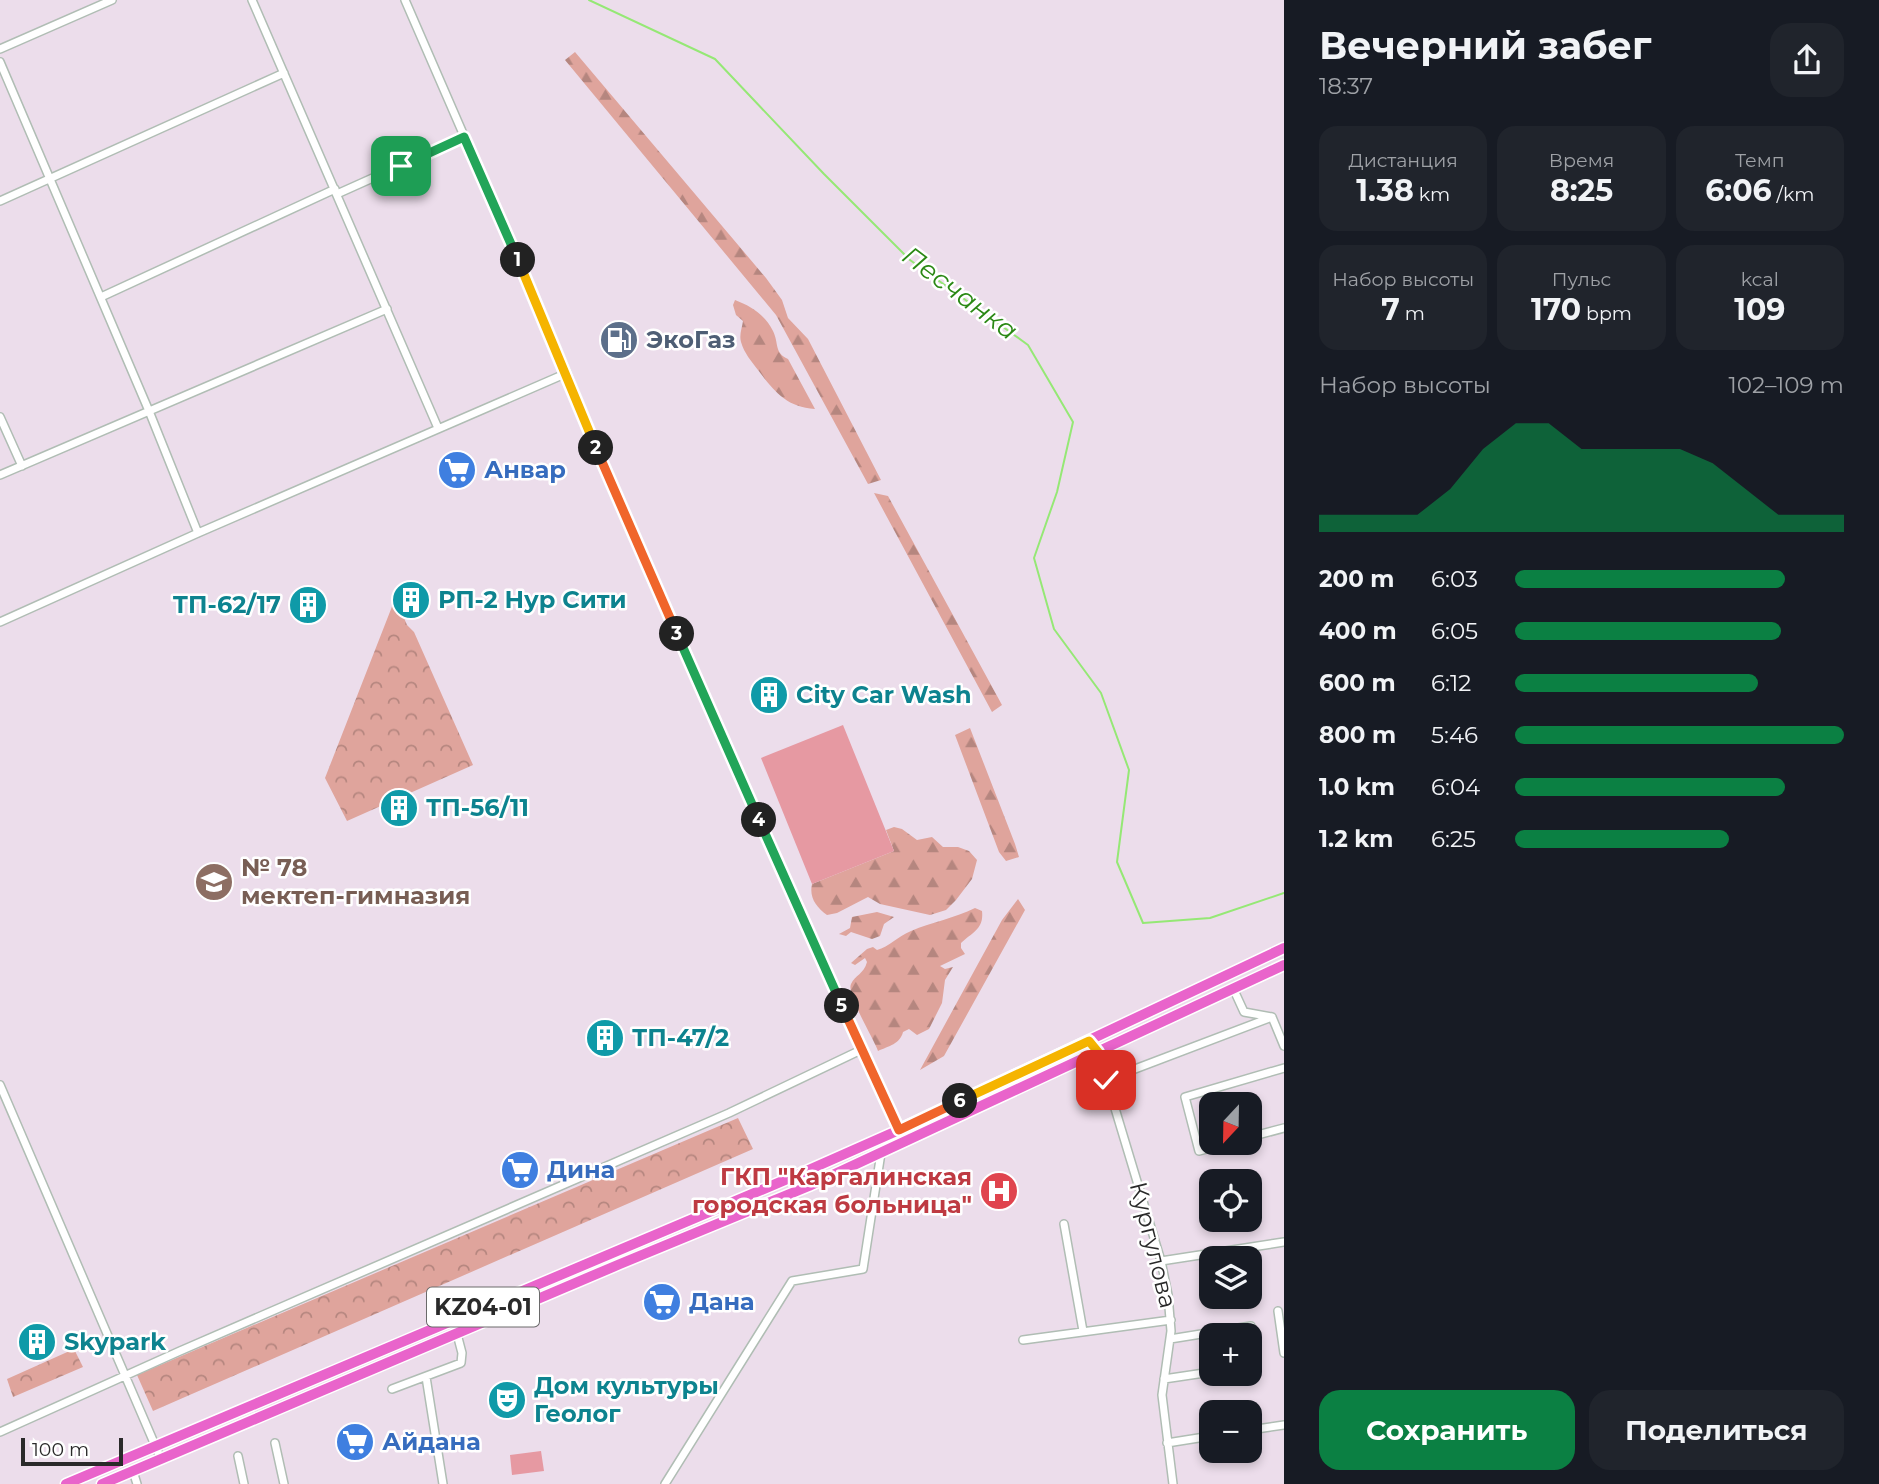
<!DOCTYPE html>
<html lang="ru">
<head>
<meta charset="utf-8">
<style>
  :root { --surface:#171b24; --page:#20242c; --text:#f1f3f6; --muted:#9ea1a6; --accent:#0b8043 }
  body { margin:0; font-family:Montserrat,sans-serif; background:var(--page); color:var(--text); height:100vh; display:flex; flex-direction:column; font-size:26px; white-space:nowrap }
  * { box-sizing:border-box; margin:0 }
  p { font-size:23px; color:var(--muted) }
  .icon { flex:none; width:38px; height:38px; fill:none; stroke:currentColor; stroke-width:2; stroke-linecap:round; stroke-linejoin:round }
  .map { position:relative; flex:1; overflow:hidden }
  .panel { display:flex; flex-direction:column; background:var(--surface); width:595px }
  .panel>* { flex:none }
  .needle { width:46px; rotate:202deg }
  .controls { position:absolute; left:1199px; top:1092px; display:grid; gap:14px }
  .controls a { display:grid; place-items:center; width:63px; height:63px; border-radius:14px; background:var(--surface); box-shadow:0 4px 10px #0003; font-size:35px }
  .scale { position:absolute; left:21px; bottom:18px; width:102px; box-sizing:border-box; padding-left:7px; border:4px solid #2a2a2a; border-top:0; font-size:19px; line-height:24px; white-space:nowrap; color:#2a2a2a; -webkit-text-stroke:5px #fff; paint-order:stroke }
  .pin { position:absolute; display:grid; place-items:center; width:60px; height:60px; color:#fff; margin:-30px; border-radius:14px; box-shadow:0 4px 10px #0006 }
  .km { position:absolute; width:35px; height:35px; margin:-18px; border-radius:50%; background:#222; color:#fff; font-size:19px; line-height:35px; text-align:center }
  .round { display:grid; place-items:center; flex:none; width:74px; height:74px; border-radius:21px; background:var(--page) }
  .overview { display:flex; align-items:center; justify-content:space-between; height:119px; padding:0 35px }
  h1 { font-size:38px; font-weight:700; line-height:52px }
  .figures { display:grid; grid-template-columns:repeat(3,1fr); gap:10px; height:119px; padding:7px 35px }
  .figures div { display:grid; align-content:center; border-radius:18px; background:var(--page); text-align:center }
  .figures b { font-size:30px; font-weight:700 }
  .figures small { font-size:19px; font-weight:400 }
  .figures p { font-size:19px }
  .chart { height:196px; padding:14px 35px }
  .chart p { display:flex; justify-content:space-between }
  .chart svg { width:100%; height:126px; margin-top:7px; fill:var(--accent); opacity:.7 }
  .cta { display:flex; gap:14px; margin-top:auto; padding:14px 35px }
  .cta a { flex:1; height:80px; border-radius:21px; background:var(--accent); color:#fff; font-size:28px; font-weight:700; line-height:80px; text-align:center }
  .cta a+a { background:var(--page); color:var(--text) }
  ul { padding:0 35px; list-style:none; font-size:23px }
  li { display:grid; grid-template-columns:112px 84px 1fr; align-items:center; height:52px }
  li i { height:18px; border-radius:9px; background:var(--accent) }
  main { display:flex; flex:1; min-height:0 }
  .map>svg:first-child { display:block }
</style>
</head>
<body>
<main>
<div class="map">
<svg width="1284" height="1484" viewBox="0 0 1284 1484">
  <defs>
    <pattern id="forest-firs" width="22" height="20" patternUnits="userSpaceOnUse" patternTransform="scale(1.75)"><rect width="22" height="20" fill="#dfa49c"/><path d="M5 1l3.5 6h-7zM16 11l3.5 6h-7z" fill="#b5867f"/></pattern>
    <pattern id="park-crowns" width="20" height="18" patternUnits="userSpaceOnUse" patternTransform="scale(1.75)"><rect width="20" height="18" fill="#dfa49c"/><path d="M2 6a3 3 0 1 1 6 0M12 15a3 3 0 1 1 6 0" fill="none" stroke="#b5867f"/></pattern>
  </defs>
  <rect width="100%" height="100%" fill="#ecddeb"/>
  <path fill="url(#forest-firs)" d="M575 52 766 278 782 300 788 318 808 339 881 480 868 484 776 315 565 60Z
    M735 300C751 306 765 315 773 331 779 343 774 353 788 359L815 409C786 407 774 391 758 370 752 362 744 353 741 342 739 335 742 328 743 321L736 315 733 305Z
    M874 493 888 496 1002 705 992 712Z
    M970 728 1015 844 1019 857 1006 861 999 852 955 735Z
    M894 827 902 829 917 840 932 837 943 847H958L969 851 977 860 972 879 956 900 946 910 930 915 880 904 868 897 837 913 827 915C816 907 809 897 812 884L894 851 886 830Z
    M1018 899 1025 910 944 1056 920 1070 1002 920Z
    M975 908 982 911C984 929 973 932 961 943V948L965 954 940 966 945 969 953 967 945 980 942 1003 929 1029 917 1035 909 1029 903 1032C900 1044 889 1046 878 1051 874 1039 846 994 851 984 855 975 864 974 867 962L865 958 855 965 851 963 867 949 873 947 877 950C889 947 898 936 911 931 932 922 955 918 975 908Z
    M877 912 894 917 884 924 880 936 872 939 851 932 846 936 839 934 850 928 852 917Z"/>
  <path fill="url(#park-crowns)" d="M393 604H398L407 625 414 632 473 765 347 821 325 778Z
    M738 1118 753 1149 153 1411 137 1375Z
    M74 1349 83 1367 13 1397 7 1379Z"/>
  <path fill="#e699a2" d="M843 725 894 851 812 884 761 758Z
    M541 1451 544 1471 512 1475 510 1455Z"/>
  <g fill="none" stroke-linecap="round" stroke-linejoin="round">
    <path stroke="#95e875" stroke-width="2" d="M589 0 715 59 824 174 910 260 1028 345 1073 422 1057 492 1034 558 1054 629 1101 693 1129 770 1117 862 1143 923 1210 918 1284 893"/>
    <defs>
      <path id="minor" d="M252 0 438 428
        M405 0 567 373 609 478 841 1006 899 1130
        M0 49 112 0
        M0 62 149 411 198 533
        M337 194 464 137
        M0 201 284 73
        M101 297 335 189
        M0 417 22 466
        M0 475 387 309
        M0 622 198 533 567 373
        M1233 988 1244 1012 1272 1017
        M1089 1041 1098 1052 1161 1261 1168 1295 1171 1331 1162 1395 1173 1484
        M1106 1080 1272 1017 1284 1046
        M0 1085 161 1459
        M1250 1137 1284 1128
        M1229 1143 1199 1151 1185 1097 1284 1068
        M1064 1224 1083 1331
        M1161 1261 1284 1242
        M1278 1311 1284 1353
        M1170 1339 1251 1326
        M1023 1340 1171 1320
        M426 1377 443 1484
        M1164 1379 1211 1372
        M392 1389 461 1363 462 1353 457 1334
        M1250 1430 1284 1425
        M0 1432 180 1351 729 1113 863 1049
        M275 1443 284 1484
        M1167 1443 1211 1436
        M238 1456 244 1484
        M133 1471 137 1484
        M665 1484 792 1281 863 1269 881 1153"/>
      <path id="major" d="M66 1484 804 1172 899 1130 1284 948
        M102 1484 620 1264 809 1186 1284 965"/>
    </defs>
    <use href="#minor" stroke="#b0bdb4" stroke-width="10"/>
    <use href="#major" stroke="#fff" stroke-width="13"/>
    <use href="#minor" stroke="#fff" stroke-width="7"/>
    <use href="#major" stroke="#e964cb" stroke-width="10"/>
  </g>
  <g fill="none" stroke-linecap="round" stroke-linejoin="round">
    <defs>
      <path id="split-1" d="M401 166 464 137 518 260"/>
      <path id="split-2" d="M518 260 596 448"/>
      <path id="split-3" d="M596 448 677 634"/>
      <path id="split-4" d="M677 634 759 820"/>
      <path id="split-5" d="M759 820 842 1006"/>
      <path id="split-6" d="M842 1006 899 1130 960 1101"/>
      <path id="split-7" d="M960 1101 1089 1041 1098 1052 1106 1080"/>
    </defs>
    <use href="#split-1" stroke="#fff" stroke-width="14"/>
    <use href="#split-2" stroke="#fff" stroke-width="14"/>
    <use href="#split-3" stroke="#fff" stroke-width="14"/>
    <use href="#split-4" stroke="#fff" stroke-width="14"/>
    <use href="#split-5" stroke="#fff" stroke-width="14"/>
    <use href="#split-6" stroke="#fff" stroke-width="14"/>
    <use href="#split-7" stroke="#fff" stroke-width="14"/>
    <use href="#split-1" stroke="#22a559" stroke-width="9"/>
    <use href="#split-2" stroke="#f5b400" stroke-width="9"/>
    <use href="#split-3" stroke="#f0652b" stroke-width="9"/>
    <use href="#split-4" stroke="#22a559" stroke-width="9"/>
    <use href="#split-5" stroke="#22a559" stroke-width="9"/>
    <use href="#split-6" stroke="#f0652b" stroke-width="9"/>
    <use href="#split-7" stroke="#f5b400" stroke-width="9"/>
  </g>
  <defs>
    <symbol id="fuel-disc" viewBox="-11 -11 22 22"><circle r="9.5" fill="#5c6f8a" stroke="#fff"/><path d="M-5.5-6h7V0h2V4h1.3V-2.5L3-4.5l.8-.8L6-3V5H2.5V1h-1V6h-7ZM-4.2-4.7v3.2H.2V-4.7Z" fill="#fff"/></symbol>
    <symbol id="supermarket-disc" viewBox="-11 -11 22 22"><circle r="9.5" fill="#3f7fe0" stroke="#fff"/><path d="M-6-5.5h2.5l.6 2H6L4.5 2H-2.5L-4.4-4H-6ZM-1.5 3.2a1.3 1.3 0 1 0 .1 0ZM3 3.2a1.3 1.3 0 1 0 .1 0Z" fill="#fff"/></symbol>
    <symbol id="building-disc" viewBox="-11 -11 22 22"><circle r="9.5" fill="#0f9aa8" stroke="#fff"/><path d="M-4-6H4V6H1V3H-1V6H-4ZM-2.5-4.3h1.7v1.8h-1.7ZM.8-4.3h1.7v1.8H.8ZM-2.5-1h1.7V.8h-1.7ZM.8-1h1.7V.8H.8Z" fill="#fff"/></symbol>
    <symbol id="school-disc" viewBox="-11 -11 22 22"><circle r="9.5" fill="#8d6e63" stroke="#fff"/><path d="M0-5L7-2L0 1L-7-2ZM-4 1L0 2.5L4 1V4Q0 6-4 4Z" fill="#fff"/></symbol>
    <symbol id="hospital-disc" viewBox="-11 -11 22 22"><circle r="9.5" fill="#e0444e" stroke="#fff"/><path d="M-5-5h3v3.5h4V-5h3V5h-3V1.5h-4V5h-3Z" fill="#fff"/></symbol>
    <symbol id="theatre-disc" viewBox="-11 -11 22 22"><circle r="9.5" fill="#0f9aa8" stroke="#fff"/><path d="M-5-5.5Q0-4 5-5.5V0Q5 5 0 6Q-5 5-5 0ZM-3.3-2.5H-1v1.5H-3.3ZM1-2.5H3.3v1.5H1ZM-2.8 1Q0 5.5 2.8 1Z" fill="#fff"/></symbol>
  </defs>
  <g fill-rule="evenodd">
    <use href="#fuel-disc" x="597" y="318" width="44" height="44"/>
    <use href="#supermarket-disc" x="435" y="448" width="44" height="44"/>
    <use href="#building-disc" x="389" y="578" width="44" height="44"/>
    <use href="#building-disc" x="286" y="583" width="44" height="44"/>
    <use href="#building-disc" x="747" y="673" width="44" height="44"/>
    <use href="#building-disc" x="377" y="786" width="44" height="44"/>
    <use href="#school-disc" x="192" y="860" width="44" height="44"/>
    <use href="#building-disc" x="583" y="1016" width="44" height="44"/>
    <use href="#supermarket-disc" x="498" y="1148" width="44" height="44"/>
    <use href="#hospital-disc" x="977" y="1169" width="44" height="44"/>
    <use href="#supermarket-disc" x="640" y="1280" width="44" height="44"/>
    <use href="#building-disc" x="15" y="1320" width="44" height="44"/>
    <use href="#theatre-disc" x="485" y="1378" width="44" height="44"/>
    <use href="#supermarket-disc" x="333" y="1420" width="44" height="44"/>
  </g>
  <g text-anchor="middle" stroke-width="5" stroke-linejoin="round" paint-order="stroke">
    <rect fill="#fff" stroke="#6a6a6a" stroke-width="2" x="427" y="1287.5" width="112" height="39" rx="5"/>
    <g font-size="23" font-weight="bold" fill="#2a2a2a">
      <text x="483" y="1315">KZ04-01</text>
    </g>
    <g font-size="24" font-weight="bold" fill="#4e5e75" stroke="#fff" text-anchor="start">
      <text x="646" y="348">ЭкоГаз</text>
    </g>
    <g font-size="24" font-weight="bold" fill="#366cbe" stroke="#fff" text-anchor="start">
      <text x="484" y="478">Анвар</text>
      <text x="547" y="1178">Дина</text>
      <text x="689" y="1310">Дана</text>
      <text x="382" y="1450">Айдана</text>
    </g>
    <g font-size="24" font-weight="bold" fill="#0d838f" stroke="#fff" text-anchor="start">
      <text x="438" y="608">РП-2 Нур Сити</text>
      <text x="281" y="613" text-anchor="end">ТП-62/17</text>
      <text x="796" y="703">City Car Wash</text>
      <text x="426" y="816">ТП-56/11</text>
      <text x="632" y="1046">ТП-47/2</text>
      <text x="64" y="1350">Skypark</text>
      <text x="534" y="1394">Дом культуры<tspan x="534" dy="28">Геолог</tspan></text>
    </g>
    <g font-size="24" font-weight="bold" fill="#785e54" stroke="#fff" text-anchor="start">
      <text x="241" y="876">№ 78<tspan x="241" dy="28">мектеп-гимназия</tspan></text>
    </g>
    <g font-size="24" font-weight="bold" fill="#be3a42" stroke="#fff" text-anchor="end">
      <text x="972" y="1185">ГКП "Каргалинская<tspan x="972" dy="28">городская больница"</tspan></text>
    </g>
    <g font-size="24" fill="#2a2a2a" stroke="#fff">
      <text transform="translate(1153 1245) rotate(76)" y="8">Кургулова</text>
    </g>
    <g font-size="26" font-style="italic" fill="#2a8814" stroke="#fff">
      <text transform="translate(960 293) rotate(37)" y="9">Песчанка</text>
    </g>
  </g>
</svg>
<div class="controls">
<a><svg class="needle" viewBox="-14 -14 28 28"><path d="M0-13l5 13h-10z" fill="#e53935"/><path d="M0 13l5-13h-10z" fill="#9ea1a6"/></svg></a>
<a><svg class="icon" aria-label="locate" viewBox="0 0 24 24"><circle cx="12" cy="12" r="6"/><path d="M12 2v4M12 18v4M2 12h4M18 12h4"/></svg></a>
<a><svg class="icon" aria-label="layers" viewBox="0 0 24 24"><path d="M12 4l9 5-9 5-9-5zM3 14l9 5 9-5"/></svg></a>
<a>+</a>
<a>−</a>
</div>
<div class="scale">100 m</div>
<div class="pin" style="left:401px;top:166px;background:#1e9e55"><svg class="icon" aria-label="arrive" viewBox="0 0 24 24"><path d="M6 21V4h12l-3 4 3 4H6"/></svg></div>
<div class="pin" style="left:1106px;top:1080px;background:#d93025"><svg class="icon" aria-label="check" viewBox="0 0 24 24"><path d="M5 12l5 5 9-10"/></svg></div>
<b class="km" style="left:518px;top:260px">1</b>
<b class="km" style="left:596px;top:448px">2</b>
<b class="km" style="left:677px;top:634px">3</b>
<b class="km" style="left:759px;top:820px">4</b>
<b class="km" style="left:842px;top:1006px">5</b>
<b class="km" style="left:960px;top:1101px">6</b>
</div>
<section class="panel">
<div class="overview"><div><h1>Вечерний забег</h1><p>18:37</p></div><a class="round"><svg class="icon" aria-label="share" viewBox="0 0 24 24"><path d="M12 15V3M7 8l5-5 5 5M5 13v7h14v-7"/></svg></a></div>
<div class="figures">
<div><p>Дистанция</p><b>1.38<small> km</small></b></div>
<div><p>Время</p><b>8:25</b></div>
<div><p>Темп</p><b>6:06<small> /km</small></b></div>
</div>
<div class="figures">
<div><p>Набор высоты</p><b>7<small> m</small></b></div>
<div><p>Пульс</p><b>170<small> bpm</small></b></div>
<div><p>kcal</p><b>109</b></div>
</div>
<div class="chart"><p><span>Набор высоты</span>102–109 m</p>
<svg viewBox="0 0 160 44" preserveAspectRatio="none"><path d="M0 44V38L10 38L20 38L30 38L40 29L50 15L60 6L70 6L80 15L90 15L100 15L110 15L120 20L130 29L140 38L150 38L160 38V44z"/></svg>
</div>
<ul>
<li><b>200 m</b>6:03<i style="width:82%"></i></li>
<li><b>400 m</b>6:05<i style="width:81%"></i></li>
<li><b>600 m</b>6:12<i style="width:74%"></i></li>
<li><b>800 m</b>5:46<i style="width:100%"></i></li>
<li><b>1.0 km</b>6:04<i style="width:82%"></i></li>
<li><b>1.2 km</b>6:25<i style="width:65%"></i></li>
</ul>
<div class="cta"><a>Сохранить</a><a>Поделиться</a></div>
</section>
</main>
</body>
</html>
